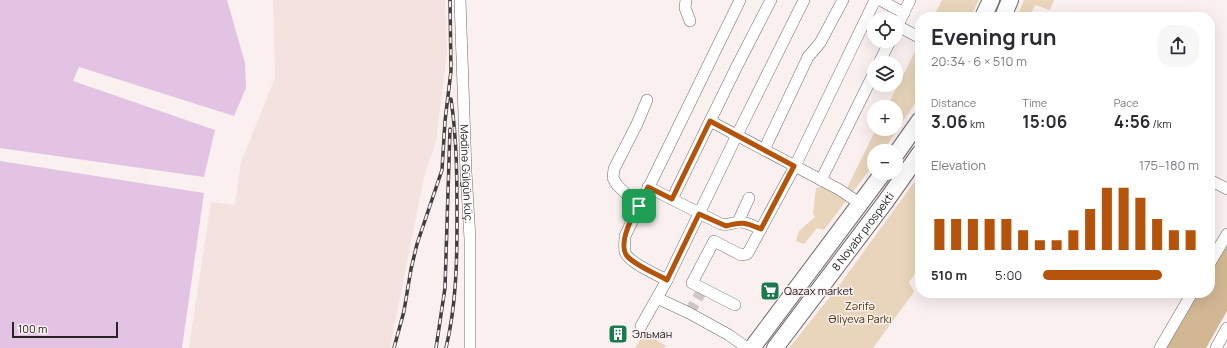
<!DOCTYPE html>
<html lang="en">
<head>
<meta charset="utf-8">
<style>
  :root { --surface:#fff; --page:#f7f7f7; --text:#2b2b33; --muted:#7c7c81; --accent:#b45309 }
  body { margin:0; font-family:Manrope,sans-serif; background:var(--page); color:var(--text); height:100vh; display:flex; flex-direction:column; font-size:15px; white-space:nowrap }
  * { box-sizing:border-box; margin:0 }
  p { font-size:13px; color:var(--muted) }
  .icon { flex:none; width:22px; height:22px; fill:none; stroke:currentColor; stroke-width:2; stroke-linecap:round; stroke-linejoin:round }
  .map { position:relative; flex:1; overflow:hidden }
  .drawer { position:absolute; left:915px; top:12px; width:300px; height:286px; display:flex; flex-direction:column; background:var(--surface); border-radius:16px; box-shadow:0 4px 16px #0002 }
  .drawer>* { flex:none }
  .buttons { position:absolute; left:867px; top:12px; display:grid; gap:8px }
  .buttons a { display:grid; place-items:center; width:36px; height:36px; border-radius:50%; background:var(--surface); box-shadow:0 4px 16px #0002; font-size:20px }
  .scale { position:absolute; left:12px; bottom:10px; width:106px; box-sizing:border-box; padding-left:4px; border:2px solid #272424; border-top:0; font-size:11px; line-height:14px; white-space:nowrap; color:#272424; -webkit-text-stroke:3px #f9f0ef; paint-order:stroke }
  .pin { position:absolute; display:grid; place-items:center; width:34px; height:34px; color:#fff; margin:-17px; border-radius:8px; box-shadow:0 2px 6px #0006 }
  .round { display:grid; place-items:center; flex:none; width:42px; height:42px; border-radius:16px; background:var(--page) }
  .overview { display:flex; align-items:center; justify-content:space-between; height:68px; padding:0 16px }
  h1 { font-size:22px; font-weight:700; line-height:30px }
  .figures { display:grid; grid-template-columns:repeat(3,1fr); gap:6px; height:68px; padding:4px 16px }
  .figures div { display:grid; align-content:center }
  .figures b { font-size:17px; font-weight:700 }
  .figures small { font-size:11px; font-weight:400 }
  .figures p { font-size:11px }
  .chart { height:112px; padding:8px 16px }
  .chart p { display:flex; justify-content:space-between }
  .chart svg { width:100%; height:72px; margin-top:4px; stroke:var(--accent); stroke-width:6 }
  ul { padding:0 16px; list-style:none; font-size:13px }
  li { display:grid; grid-template-columns:64px 48px 1fr; align-items:center; height:30px }
  li i { height:10px; border-radius:5px; background:var(--accent) }
  .map>svg:first-child { display:block }
</style>
</head>
<body>
<div class="map">
<svg width="1227" height="348" viewBox="0 0 1227 348">
  <rect width="100%" height="100%" fill="#f9f0ef"/>
  <path fill="#f4e2e1" d="M273 0H445L447 53 436 142 424 177 390 348H189L211 202 235 205 241 162 275 78Z"/>
  <path fill="#e8d5bb" d="M942 0H979L970 17H933Z
    M1024 0H1054L1050 10 1035 5 1029 17H1017Z
    M920 42V96L883 151H874V164L824 230 817 228 804 244 796 241 799 231 815 217 813 213 816 188 826 186 843 196 876 129H896V107H887Z
    M920 174V267L909 282 914 292 873 348H789L841 283Z
    M645 333 666 346 664 348H635Z"/>
  <path fill="#d2b793" d="M1223 243 1227 245V311L1206 348H1163L1195 293H1210V266Z"/>
  <path fill="#e2c3e4" d="M0 0H227L245 63 246 88 234 116 79 67 73 81 215 130 204 177 0 148Z
    M0 161 204 193 182 348H0Z"/>
  <g fill="none" stroke-linecap="round" stroke-linejoin="round">
    <path stroke="#cfc7c6" stroke-width="11" stroke-dasharray="11 5.5" stroke-linecap="butt" d="M689 313 703 289"/>
    <defs>
      <g id="minor">
        <path id="s1" d="M460 0 466 172 470 239V348"/>
        <path d="M686 0 685 8 690 21"/>
        <path d="M880 0 904 13"/>
        <path d="M898 26 920 38"/>
        <path d="M896 29 910 0"/>
        <path d="M879 63 890 41"/>
        <path d="M710 121 840 190 861 204"/>
        <path d="M764 150 808 57 820 43 843 0"/>
        <path d="M821 180 874 73"/>
        <path d="M1210 180 1227 189"/>
        <path d="M648 187 721 224C729 226 732 222 740 222 747 222 755 227 761 229"/>
        <path d="M672 199 736 68 771 0"/>
        <path d="M639 206 617 185 613 178 614 169 637 124 647 100"/>
        <path d="M738 222 749 198"/>
        <path d="M1210 263 1227 234"/>
        <path d="M667 280C657 275 628 262 625 252 624 247 625 240 625 236L740 0"/>
        <path d="M657 298 689 313 729 335 747 348"/>
        <path d="M735 305 692 283 714 241 741 255 747 254 749 251 795 166 875 0"/>
        <path d="M641 326 667 280 737 135 804 0"/>
        <path d="M1160 348 1192 293"/>
        <path d="M1216 348 1227 328"/>
      </g>
      <g id="highway">
        <path d="M983 17 991 0"/>
        <path d="M1003 17 1010 0"/>
        <path d="M896 154 920 120"/>
        <path d="M752 348 883 173"/>
        <path id="s2" d="M775 348 886 201 920 153"/>
      </g>
    </defs>
    <use href="#minor" stroke="#736b6b" stroke-width="12"/>
    <use href="#highway" stroke="#736b6b" stroke-width="18"/>
    <use href="#minor" stroke="#fff" stroke-width="11"/>
    <use href="#highway" stroke="#fff" stroke-width="16"/>
    <defs>
      <path id="rail" d="M394 348 404 311 411 269 417 244 442 170 445 121 451 71 450 0
        M436 348 445 288 450 129
        M446 348C456 306 457 264 457 221 457 180 457 140 451 99"/>
    </defs>
    <use href="#rail" stroke="#423e3e" stroke-width="3.5"/>
    <use href="#rail" stroke="#f9f0ef" stroke-width="2" stroke-dasharray="6" stroke-linecap="butt"/>
  </g>
  <g fill="none" stroke-linecap="round" stroke-linejoin="round">
    <defs>
      <path id="route" d="M710 121 794 166 761 229C746 223 743 221 726 226L699 214 667 280C655 273 636 266 627 256 615 241 641 201 648 187L672 199Z"/>
    </defs>
    <use href="#route" stroke="#fff" stroke-width="8"/>
    <use href="#route" stroke="#b45309" stroke-width="5"/>
  </g>
  <defs>
    <symbol id="supermarket-square" viewBox="-11 -11 22 22"><rect x="-9" y="-9" width="18" height="18" rx="4" fill="#1b7950" stroke="#f9f0ef"/><path d="M-6-5.5h2.5l.6 2H6L4.5 2H-2.5L-4.4-4H-6ZM-1.5 3.2a1.3 1.3 0 1 0 .1 0ZM3 3.2a1.3 1.3 0 1 0 .1 0Z" fill="#fff"/></symbol>
    <symbol id="building-square" viewBox="-11 -11 22 22"><rect x="-9" y="-9" width="18" height="18" rx="4" fill="#1b7950" stroke="#f9f0ef"/><path d="M-4-6H4V6H1V3H-1V6H-4ZM-2.5-4.3h1.7v1.8h-1.7ZM.8-4.3h1.7v1.8H.8ZM-2.5-1h1.7V.8h-1.7ZM.8-1h1.7V.8H.8Z" fill="#fff"/></symbol>
  </defs>
  <g fill-rule="evenodd">
    <use href="#supermarket-square" x="759" y="280" width="22" height="22"/>
    <use href="#building-square" x="607" y="323" width="22" height="22"/>
  </g>
  <g text-anchor="middle" stroke-width="3" stroke-linejoin="round" paint-order="stroke">
    <g font-size="11" fill="#272424" stroke="#f9f0ef">
      <text dy="4" stroke="none"><textPath href="#s1" startOffset="174">Mədinə Gülgün küç.</textPath></text>
      <text dy="4" stroke="none"><textPath href="#s2" startOffset="146">8 Noyabr prospekti</textPath></text>
    </g>
    <g font-size="11" fill="#272424" stroke="#f9f0ef" text-anchor="start">
      <text x="784" y="295">Qazax market</text>
      <text x="632" y="338">Эльман</text>
    </g>
    <g font-size="11" fill="#513608" stroke="#f9f0ef">
      <text x="860" y="310">Zərifə<tspan x="860" dy="13">Əliyeva Parkı</tspan></text>
    </g>
  </g>
</svg>
<div class="buttons">
<a><svg class="icon" aria-label="locate" viewBox="0 0 24 24"><circle cx="12" cy="12" r="6"/><path d="M12 2v4M12 18v4M2 12h4M18 12h4"/></svg></a>
<a><svg class="icon" aria-label="layers" viewBox="0 0 24 24"><path d="M12 4l9 5-9 5-9-5zM3 14l9 5 9-5"/></svg></a>
<a>+</a>
<a>−</a>
</div>
<div class="scale">100 m</div>
<div class="pin" style="left:639px;top:206px;background:#1e9e55"><svg class="icon" aria-label="arrive" viewBox="0 0 24 24"><path d="M6 21V4h12l-3 4 3 4H6"/></svg></div>
<section class="drawer">
<div class="overview"><div><h1>Evening run</h1><p>20:34 · 6 × 510 m</p></div><a class="round"><svg class="icon" aria-label="share" viewBox="0 0 24 24"><path d="M12 15V3M7 8l5-5 5 5M5 13v7h14v-7"/></svg></a></div>
<div class="figures">
<div><p>Distance</p><b>3.06<small> km</small></b></div>
<div><p>Time</p><b>15:06</b></div>
<div><p>Pace</p><b>4:56<small> /km</small></b></div>
</div>
<div class="chart"><p><span>Elevation</span>175–180 m</p>
<svg viewBox="0 0 160 44" preserveAspectRatio="none"><path d="M5 44V25M15 44V25M25 44V25M35 44V25M45 44V25M55 44V32M65 44V38M75 44V38M85 44V32M95 44V19M105 44V6M115 44V6M125 44V12M135 44V25M145 44V32M155 44V32"/></svg>
</div>
<ul>
<li><b>510 m</b>5:00<i style="width:76%"></i></li>
</ul>
</section>
</div>
</body>
</html>
